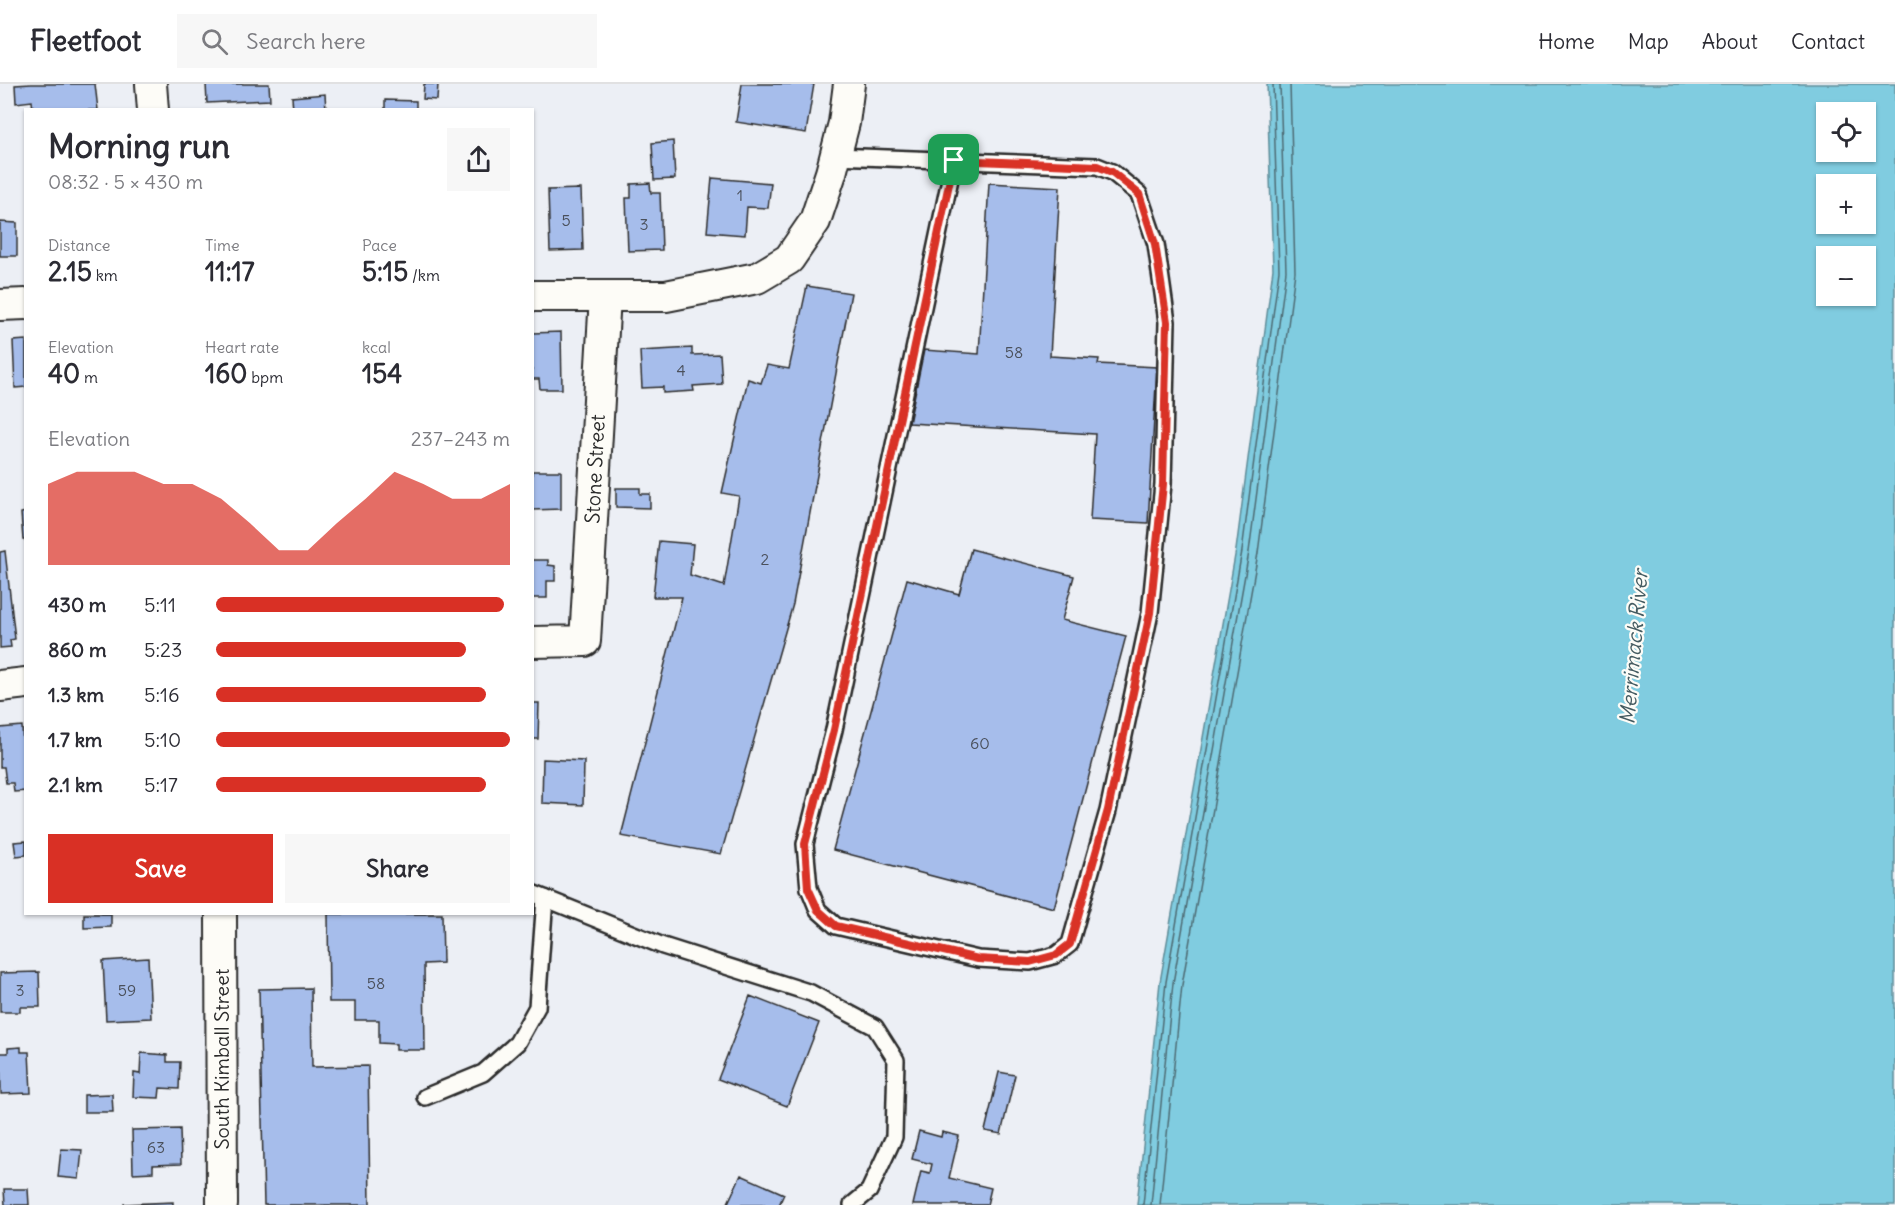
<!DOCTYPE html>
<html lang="en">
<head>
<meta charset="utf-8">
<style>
  :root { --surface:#fff; --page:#f7f7f7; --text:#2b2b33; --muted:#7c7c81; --line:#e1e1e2; --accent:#d93025 }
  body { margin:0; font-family:Delius,sans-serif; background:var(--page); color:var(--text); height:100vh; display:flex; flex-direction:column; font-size:22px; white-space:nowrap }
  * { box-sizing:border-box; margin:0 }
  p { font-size:20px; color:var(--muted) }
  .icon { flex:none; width:33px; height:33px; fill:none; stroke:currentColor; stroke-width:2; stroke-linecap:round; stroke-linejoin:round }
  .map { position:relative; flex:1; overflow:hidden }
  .side { position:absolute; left:24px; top:24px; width:510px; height:807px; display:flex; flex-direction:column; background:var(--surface); border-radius:0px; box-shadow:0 2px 4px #0004 }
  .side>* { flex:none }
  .buttons { position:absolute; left:1816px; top:18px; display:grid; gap:12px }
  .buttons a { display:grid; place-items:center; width:60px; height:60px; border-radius:0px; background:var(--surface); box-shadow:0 2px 4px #0004; font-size:30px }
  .pin { position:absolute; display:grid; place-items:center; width:51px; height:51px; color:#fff; margin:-26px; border-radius:12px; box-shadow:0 3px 9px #0006 }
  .round { display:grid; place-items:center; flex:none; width:63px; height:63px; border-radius:0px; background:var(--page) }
  .overview { display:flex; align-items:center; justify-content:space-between; height:102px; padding:0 24px }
  h1 { font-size:33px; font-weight:800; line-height:45px }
  .figures { display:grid; grid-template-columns:repeat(3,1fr); gap:9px; height:102px; padding:6px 24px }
  .figures div { display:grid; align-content:center }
  .figures b { font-size:26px; font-weight:800 }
  .figures small { font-size:16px; font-weight:400 }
  .figures p { font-size:16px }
  .chart { height:168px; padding:12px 24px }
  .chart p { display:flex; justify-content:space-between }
  .chart svg { width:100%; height:108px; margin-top:6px; fill:var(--accent); opacity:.7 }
  .cta { display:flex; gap:12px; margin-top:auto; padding:12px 24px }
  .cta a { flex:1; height:69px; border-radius:0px; background:var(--accent); color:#fff; font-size:24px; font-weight:800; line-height:69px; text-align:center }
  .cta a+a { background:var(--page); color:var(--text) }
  ul { padding:0 24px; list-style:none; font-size:20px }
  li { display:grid; grid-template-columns:96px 72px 1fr; align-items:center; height:45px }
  li i { height:15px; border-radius:8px; background:var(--accent) }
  header { display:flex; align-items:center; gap:36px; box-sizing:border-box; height:84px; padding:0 30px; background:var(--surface); border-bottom:2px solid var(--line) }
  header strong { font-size:28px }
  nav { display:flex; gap:33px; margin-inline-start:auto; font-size:21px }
  .search { width:420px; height:54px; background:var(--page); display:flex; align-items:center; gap:15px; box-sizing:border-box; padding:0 21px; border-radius:0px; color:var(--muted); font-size:22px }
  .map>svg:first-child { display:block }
</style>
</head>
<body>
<header>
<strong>Fleetfoot</strong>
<div class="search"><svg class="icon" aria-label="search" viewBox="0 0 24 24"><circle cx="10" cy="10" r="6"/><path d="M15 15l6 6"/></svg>Search here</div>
<nav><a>Home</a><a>Map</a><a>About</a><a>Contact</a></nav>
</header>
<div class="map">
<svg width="1895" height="1121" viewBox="0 0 1895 1121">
  <rect width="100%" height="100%" fill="#eceff5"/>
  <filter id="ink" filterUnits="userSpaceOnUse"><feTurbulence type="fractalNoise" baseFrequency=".0167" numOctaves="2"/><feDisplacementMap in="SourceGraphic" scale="12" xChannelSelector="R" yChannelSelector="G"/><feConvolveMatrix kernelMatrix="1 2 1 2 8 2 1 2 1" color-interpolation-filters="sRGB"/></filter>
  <g filter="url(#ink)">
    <path fill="#80cce0" stroke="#5e8c98" stroke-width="1.5" fill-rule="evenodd" d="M1267 0H1895V1121H1137L1160 898 1236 466 1273 185ZM1827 28H1866V68H1827ZM1827 100H1866V140H1827ZM1827 172H1866V212H1827Z"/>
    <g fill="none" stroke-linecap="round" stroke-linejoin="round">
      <path stroke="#4d6b73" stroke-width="1.5" d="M1143 1121 1166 898 1242 467 1279 186 1273 0
        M1151 1121 1173 899 1249 468 1286 187 1280 0
        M1160 1121 1182 901 1258 469 1295 188 1290 0"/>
    </g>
    <path fill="#a6bdeb" stroke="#2b2b2b" stroke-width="1.5" d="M31 0H95L98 26H33L32 17 16 19 15 1Z
      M206 0H269L270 16 207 19Z
      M424 0H438L437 16 423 15Z
      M742 0H814L806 49 736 38Z
      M325 10 326 26H293L292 13Z
      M385 16 416 17V26H385Z
      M673 57 675 95 654 96 652 59Z
      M712 94 771 99 768 124 747 123 745 151 707 148Z
      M650 99 651 109H660L662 166 628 167 626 114H631V100Z
      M989 99 1060 103 1050 272 1099 275 1098 280 1157 283 1148 439 1090 436 1095 350 909 339 924 266 979 270Z
      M581 105 583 166 550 167 548 106Z
      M0 138 17 139V172H0Z
      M807 202 851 209 793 520 721 770 621 752 682 513H653L659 457 693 460 690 491 724 502 739 412 722 409 748 295 761 299 767 281 789 285Z
      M561 248 562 305H540L539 295H532V249Z
      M26 256V303L15 304 13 257Z
      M692 264V271L720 270 722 300 693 302 694 307 663 309V303L642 304 640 267Z
      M532 387H561V425L532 426Z
      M616 404H640V410H650V424L616 423Z
      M26 428V456H23L21 429Z
      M971 465 1074 492 1062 536 1126 552 1054 824 833 766 907 495 959 510Z
      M5 467 15 555 10 556 11 563 0 564V468Z
      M532 476H548V481L555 482V497H547V514H532Z
      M532 619H539L538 655H532Z
      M22 642 23 661H26V707L14 708 13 699H6L4 683H0V644Z
      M543 675 584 677 583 721 542 719Z
      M26 757V771L16 772 14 758Z
      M84 830H111V843L84 844Z
      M328 830H442L443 879 424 880 425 966H396V960L379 959V936H355V918H329Z
      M148 874 151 934 106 936 103 877Z
      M39 888 40 923H20V928H0V889Z
      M311 904 312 983 368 982 370 1121H264L259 905Z
      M750 912 819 939 787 1022 718 995Z
      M21 963V968H29L31 1009 1 1010 0 969H8V964Z
      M141 969 167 971V978H180L179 1005 160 1004 159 1014 133 1013 134 989 140 990Z
      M999 988 1015 991 1001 1050 985 1047Z
      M112 1010 113 1028H84V1011Z
      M180 1045 181 1080 153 1081V1088L133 1089 132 1046Z
      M919 1047 941 1053 942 1048 959 1052 949 1094 991 1104 987 1121H913L921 1087 930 1089 932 1080 912 1075Z
      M61 1065 82 1066 79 1095 58 1093Z
      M741 1091 784 1110 779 1121H727Z
      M4 1105H28L29 1121H5Z
      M173 1118V1121H124V1120Z"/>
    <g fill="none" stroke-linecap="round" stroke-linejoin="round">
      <defs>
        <path id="service" d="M835 72 1097 82 1112 88 1139 110 1156 160 1167 238 1163 400 1150 529 1108 727 1070 860 1056 871 1030 878 978 875 836 842 818 826 809 804 805 760 834 646 954 76
          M532 809 663 862 811 909 875 943 896 976 894 1053 869 1107 852 1121
          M425 1013 483 989 517 959 537 923 545 814"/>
        <path id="minor" d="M151 0 153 26
          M532 212H666L757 194 789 175 815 137 831 89 844 39 849 0
          M0 221 26 220
          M532 558 585 557 605 212
          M0 602 26 599
          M221 830 222 1121"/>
      </defs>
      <use href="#service" stroke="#2b2b2b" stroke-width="20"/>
      <use href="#minor" stroke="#2b2b2b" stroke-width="34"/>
      <use href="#service" stroke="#fdfcf7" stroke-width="15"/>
      <use href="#minor" stroke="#fdfcf7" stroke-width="30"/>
    </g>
  </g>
  <g fill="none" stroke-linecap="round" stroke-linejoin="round" filter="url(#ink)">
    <defs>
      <path id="route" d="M954 76 1097 82 1112 88 1139 110 1155 160 1167 238 1163 400 1150 529 1108 726 1070 860 1056 871 1030 878 978 875 836 842 818 826 808 804 805 760 834 646Z"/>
    </defs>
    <use href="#route" stroke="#fff" stroke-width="12"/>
    <use href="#route" stroke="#d93025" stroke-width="8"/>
  </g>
  <g text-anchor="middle" stroke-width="4.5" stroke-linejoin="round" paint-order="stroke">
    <g font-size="16" fill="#4a505b">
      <text x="740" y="117">1</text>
      <text x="566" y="142">5</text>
      <text x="644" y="146">3</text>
      <text x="1014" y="274">58</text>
      <text x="681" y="292">4</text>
      <text x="765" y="481">2</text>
      <text x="980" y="665">60</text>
      <text x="376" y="905">58</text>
      <text x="20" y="912">3</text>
      <text x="127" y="912">59</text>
      <text x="156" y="1069">63</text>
    </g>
    <g font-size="20" fill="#2b2b2b" stroke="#fdfcf7">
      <text transform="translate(595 385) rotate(-87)" y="7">Stone Street</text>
      <text transform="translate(222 975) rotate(-90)" y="7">South Kimball Street</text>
    </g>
    <g font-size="21" font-style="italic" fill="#445b61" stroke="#fdfcf7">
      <text transform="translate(1634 563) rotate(-85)" y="7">Merrimack River</text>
    </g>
  </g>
</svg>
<div class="buttons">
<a><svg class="icon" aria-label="locate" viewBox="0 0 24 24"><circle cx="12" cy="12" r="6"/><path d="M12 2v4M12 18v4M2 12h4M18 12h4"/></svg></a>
<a>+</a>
<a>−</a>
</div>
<div class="pin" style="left:954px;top:76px;background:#1e9e55"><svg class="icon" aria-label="arrive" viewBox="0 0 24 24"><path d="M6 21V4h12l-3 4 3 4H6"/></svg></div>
<section class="side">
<div class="overview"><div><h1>Morning run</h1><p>08:32 · 5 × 430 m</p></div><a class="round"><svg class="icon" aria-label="share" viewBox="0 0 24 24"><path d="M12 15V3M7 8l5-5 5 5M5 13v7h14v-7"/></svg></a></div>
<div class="figures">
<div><p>Distance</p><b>2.15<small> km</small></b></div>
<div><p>Time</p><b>11:17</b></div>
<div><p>Pace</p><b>5:15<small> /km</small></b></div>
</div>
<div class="figures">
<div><p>Elevation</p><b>40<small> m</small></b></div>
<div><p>Heart rate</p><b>160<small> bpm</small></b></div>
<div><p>kcal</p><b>154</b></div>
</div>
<div class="chart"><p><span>Elevation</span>237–243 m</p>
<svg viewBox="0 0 160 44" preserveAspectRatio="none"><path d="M0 44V11L10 6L20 6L30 6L40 11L50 11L60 17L70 27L80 38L90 38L100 27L110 17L120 6L130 11L140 17L150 17L160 11V44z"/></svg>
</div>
<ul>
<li><b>430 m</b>5:11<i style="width:98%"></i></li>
<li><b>860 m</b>5:23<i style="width:85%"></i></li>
<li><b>1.3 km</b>5:16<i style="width:92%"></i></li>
<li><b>1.7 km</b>5:10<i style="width:100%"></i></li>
<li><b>2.1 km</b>5:17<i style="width:92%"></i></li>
</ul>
<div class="cta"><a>Save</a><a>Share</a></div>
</section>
</div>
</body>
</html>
